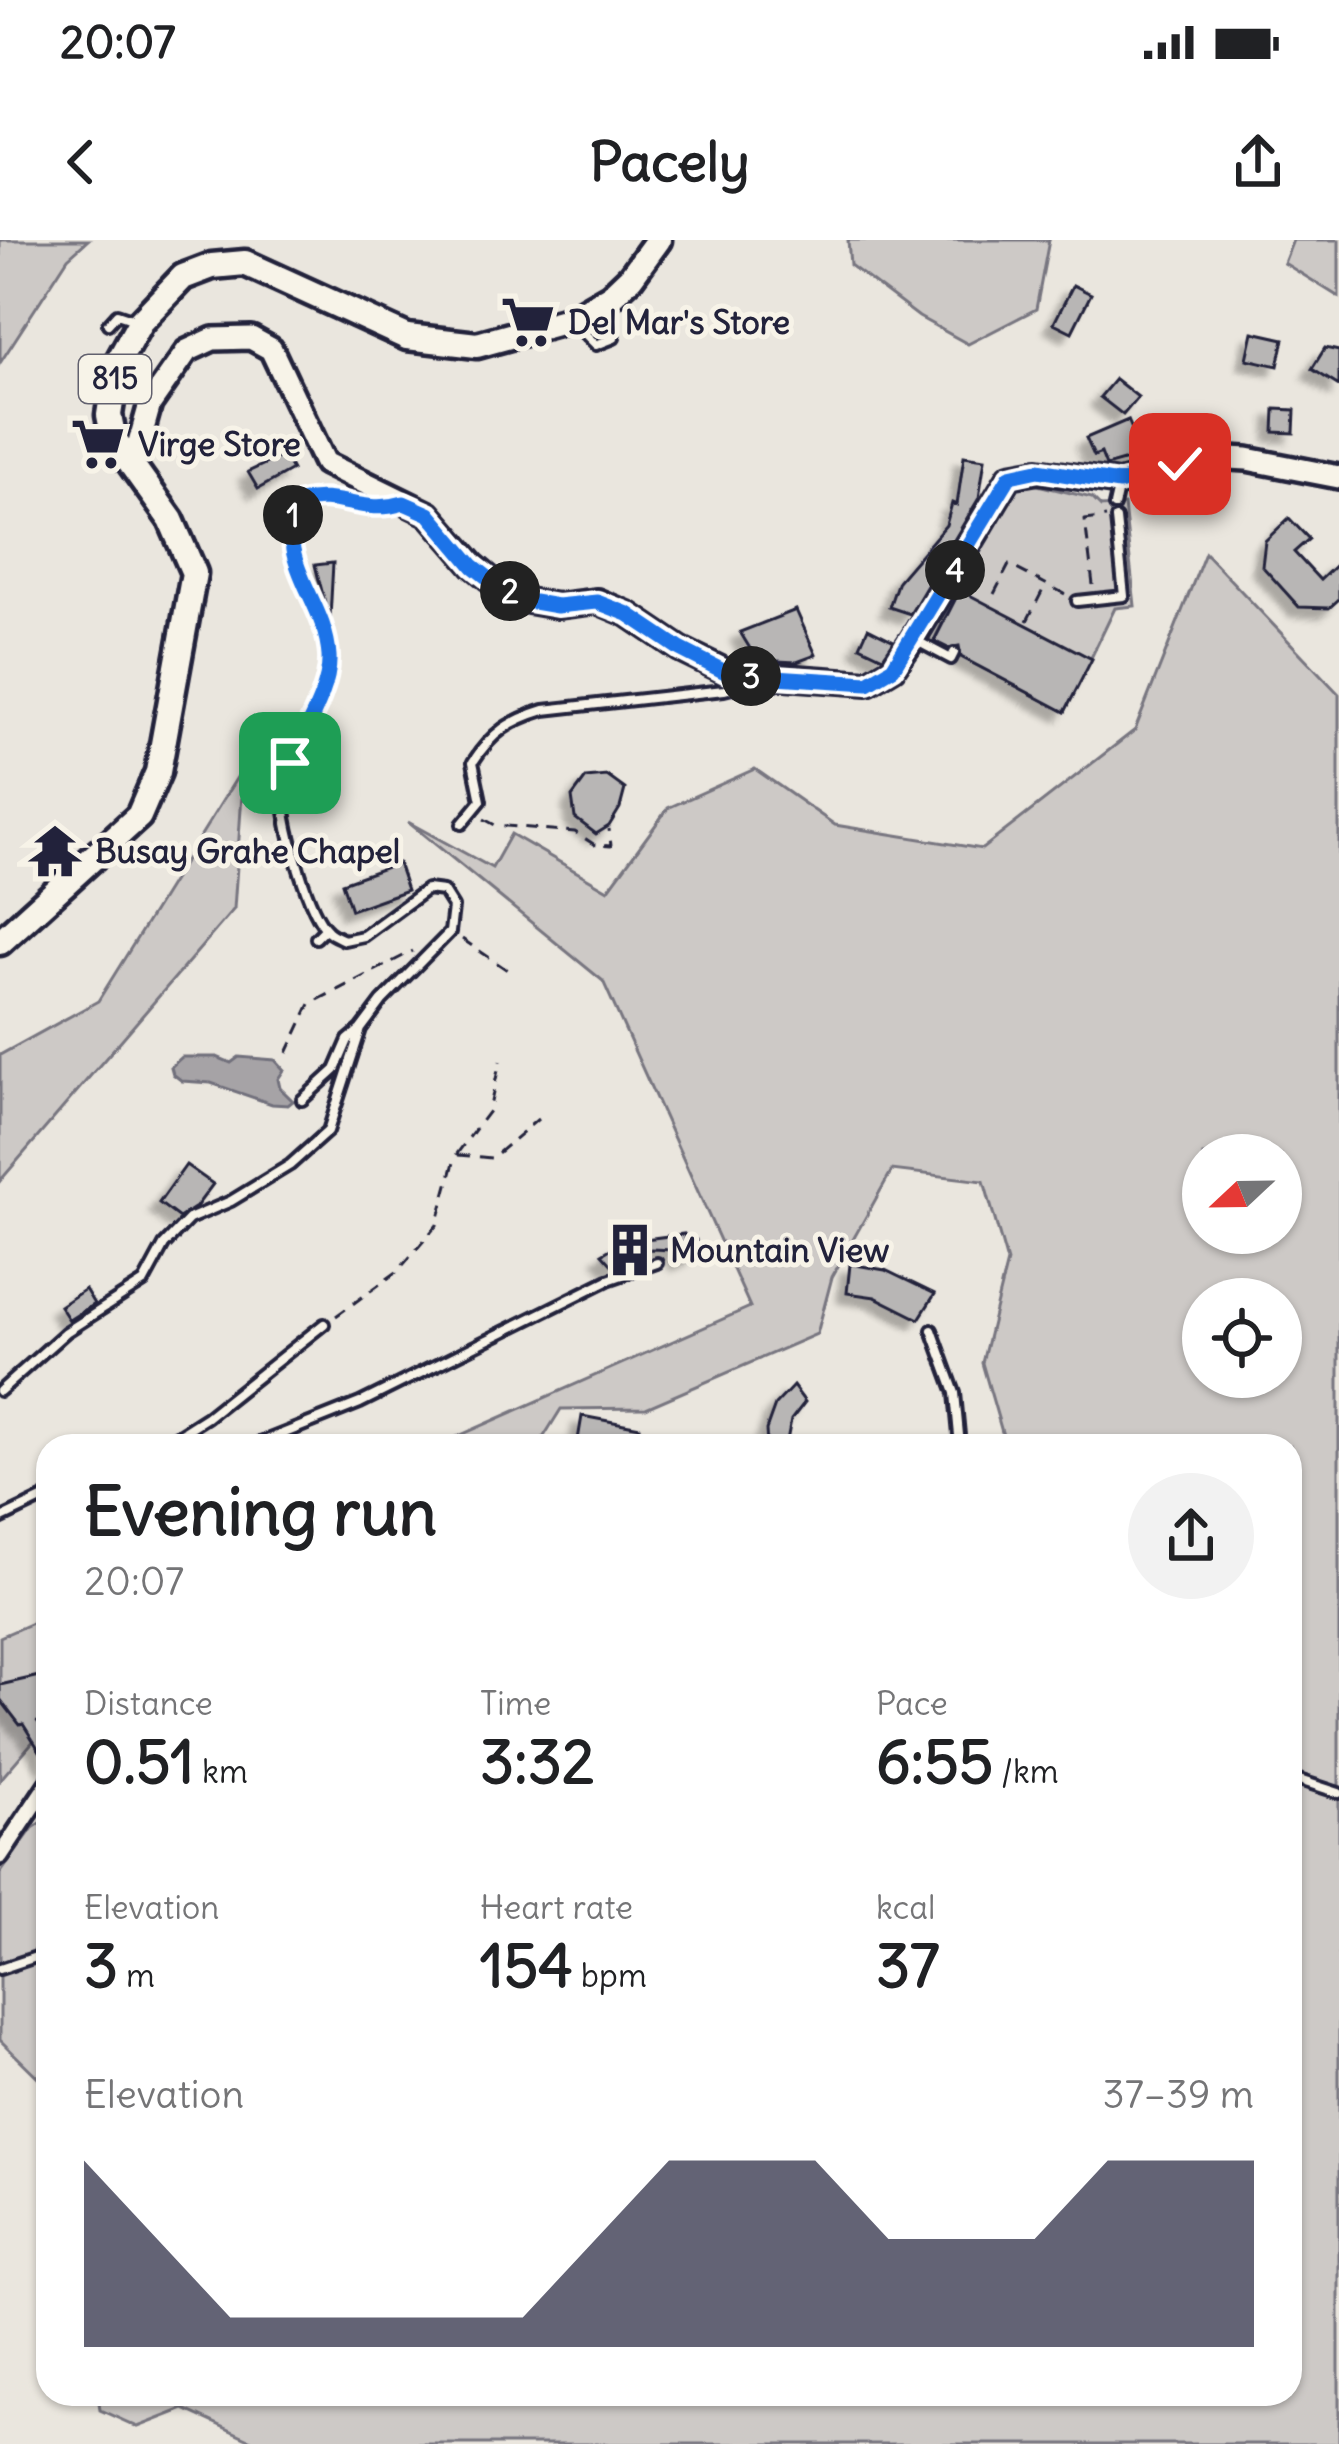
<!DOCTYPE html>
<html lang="en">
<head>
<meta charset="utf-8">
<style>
  :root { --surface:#fff; --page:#f2f2f2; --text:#202124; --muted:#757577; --accent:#22223b }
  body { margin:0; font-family:Delius,sans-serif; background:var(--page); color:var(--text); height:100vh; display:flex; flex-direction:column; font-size:45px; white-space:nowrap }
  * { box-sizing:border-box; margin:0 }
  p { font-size:39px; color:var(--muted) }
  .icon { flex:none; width:66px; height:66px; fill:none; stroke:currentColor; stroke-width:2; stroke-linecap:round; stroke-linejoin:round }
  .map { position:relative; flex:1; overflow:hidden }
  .drawer { position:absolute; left:36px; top:1194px; width:1266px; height:972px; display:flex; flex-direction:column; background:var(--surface); border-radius:36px; box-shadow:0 3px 9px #0004 }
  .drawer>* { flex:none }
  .needle { width:78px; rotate:248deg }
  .controls { position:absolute; left:1182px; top:894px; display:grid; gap:24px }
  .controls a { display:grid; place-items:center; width:120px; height:120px; border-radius:50%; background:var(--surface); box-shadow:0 3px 9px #0004; font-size:60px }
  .pin { position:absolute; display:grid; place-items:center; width:102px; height:102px; color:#fff; margin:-51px; border-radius:24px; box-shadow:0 6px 18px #0006 }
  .km { position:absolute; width:60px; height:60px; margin:-30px; border-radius:50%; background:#222; color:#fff; font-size:33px; line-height:60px; text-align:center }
  .round { display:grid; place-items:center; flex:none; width:126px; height:126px; border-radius:63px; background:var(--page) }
  .head { display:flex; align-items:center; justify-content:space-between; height:204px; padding:0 48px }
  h1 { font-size:66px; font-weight:800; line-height:90px }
  .metrics { display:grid; grid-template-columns:repeat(3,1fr); gap:18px; height:204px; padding:12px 48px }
  .metrics div { display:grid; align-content:center }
  .metrics b { font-size:60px; font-weight:800 }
  .metrics small { font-size:33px; font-weight:400 }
  .metrics p { font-size:33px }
  .chart { height:336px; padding:24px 48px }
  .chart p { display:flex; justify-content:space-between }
  .chart svg { width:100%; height:216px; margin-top:12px; fill:var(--accent); opacity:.7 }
  .status { display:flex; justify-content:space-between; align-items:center; height:84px; padding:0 60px; background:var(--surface); direction:ltr }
  .status svg { height:33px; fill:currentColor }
  header { display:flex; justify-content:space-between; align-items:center; height:156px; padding:0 48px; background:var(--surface); font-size:54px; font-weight:800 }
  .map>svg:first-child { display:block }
</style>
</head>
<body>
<div class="status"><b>20:07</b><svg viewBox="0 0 49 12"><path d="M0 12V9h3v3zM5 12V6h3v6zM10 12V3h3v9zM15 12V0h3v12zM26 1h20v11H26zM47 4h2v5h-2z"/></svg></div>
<header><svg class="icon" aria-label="back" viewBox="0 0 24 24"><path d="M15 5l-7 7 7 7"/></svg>Pacely<svg class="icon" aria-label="share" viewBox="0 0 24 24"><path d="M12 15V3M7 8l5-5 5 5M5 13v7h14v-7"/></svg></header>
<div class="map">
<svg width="1339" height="2204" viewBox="0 0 1339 2204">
  <defs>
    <filter id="shadow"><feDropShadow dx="-9" dy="9" stdDeviation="3" flood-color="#0004"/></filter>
  </defs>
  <rect width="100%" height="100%" fill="#eae6de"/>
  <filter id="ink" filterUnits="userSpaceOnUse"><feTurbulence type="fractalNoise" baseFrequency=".00833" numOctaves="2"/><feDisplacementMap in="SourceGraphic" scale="24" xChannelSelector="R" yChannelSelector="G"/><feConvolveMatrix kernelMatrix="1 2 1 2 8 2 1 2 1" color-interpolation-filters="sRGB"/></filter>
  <g filter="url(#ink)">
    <path fill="#cdc9c6" stroke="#787680" stroke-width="3" fill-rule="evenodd" d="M0 0H88L68 18 0 123Z
      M848 0H1049L1036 69 968 104 919 77 850 25Z
      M1293 0H1339V57L1284 23Z
      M1025 242 1092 258 1101 267 1124 265 1135 366 1115 368 1065 472 933 402 1008 249Z
      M1205 313 1339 454V2204H260L184 2169 138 2187 100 2170 98 2154H1290V1206H1006L982 1123 1007 1022 984 941 892 930 832 1037 817 1094 646 1168 561 1169 538 1206H436L750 1067 603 741 408 582 492 628 511 594 608 650 668 568 755 529 835 585 982 609 1135 490ZM1203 915H1281V993H1203ZM1203 1059H1281V1137H1203Z
      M244 526 234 669 0 941V815L98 761Z
      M48 1376V1484L0 1540V1397Z
      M48 1578V1847L0 1800V1634L33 1588Z"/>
    <path fill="#a6a3a6" stroke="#716f7b" stroke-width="3" d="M182 817H217L231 823 239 817 275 820 284 830 278 839 280 848 293 861 288 865 272 864 211 843 182 841 173 834 171 827Z"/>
    <path fill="#b8b6b5" stroke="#22223b" stroke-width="3" filter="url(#shadow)" d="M1073 45 1091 54 1072 92 1054 83Z
      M1253 92 1284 99 1278 126 1247 119Z
      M1325 108 1339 111V146L1312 129Z
      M1115 139 1138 157 1123 175 1100 157Z
      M1275 169 1295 170 1294 193 1274 192Z
      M1128 180 1137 201 1128 205 1134 218 1106 226 1101 213 1094 216 1086 198Z
      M284 215 292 230 258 249 248 232Z
      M964 216 985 219 979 258 910 374 889 367 898 341 946 285 952 263 957 265Z
      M1289 278 1309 299 1294 312 1320 340 1339 322V359L1329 368 1299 367 1262 326 1265 301Z
      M333 323 330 378H329L315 325Z
      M960 350 1092 419 1065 472 961 417 959 406 948 408 934 401Z
      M796 370 816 415 797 422 757 420 740 392Z
      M868 388 894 401 883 417 860 406Z
      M607 536 625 549 620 568 609 586 596 594 575 578 572 557 586 538Z
      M398 623 407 650 351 670 342 643Z
      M186 925 213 944 196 967 179 978 159 963Z
      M684 994 686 999 696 1000V1011H692L695 1015 680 1021 672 1010 651 1009 613 1026 602 1014 622 1002Z
      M850 1024 885 1030 935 1054 919 1079 875 1057 847 1053Z
      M85 1049 94 1064 69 1080 60 1066Z
      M793 1146 805 1162 791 1180 786 1206H767L766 1190 775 1165Z
      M582 1176 640 1187 637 1206H577Z
      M48 1434V1480L38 1482 48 1496V1524L23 1484 20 1485 0 1459V1445Z"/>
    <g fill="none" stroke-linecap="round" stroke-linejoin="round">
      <defs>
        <path id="lane" d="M572 81 596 105 614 98
          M108 84 117 74 138 81
          M1114 266 1119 244
          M1077 361 1124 356 1116 279
          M915 400 951 419 954 413
          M462 584 481 561 473 522C492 492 511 480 544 470L724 450 756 442
          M316 698 325 689
          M302 860 335 830 348 800 360 790
          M932 1090 955 1153 960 1206
          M0 1151 66 1092 144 1042 164 1005 189 979 231 961 290 925 328 891 361 789 382 761 450 692 453 667 443 651 427 649 363 696 344 700C338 697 332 695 328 691 308 673 285 588 284 560 284 549 287 533 289 523 299 488 328 457 329 419 330 362 269 322 300 262 336 252 361 276 397 265
          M166 1203 207 1177 324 1084
          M156 1206 166 1203 179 1206
          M252 1206 360 1163 608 1040 657 1023
          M0 1279 48 1256
          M1290 1537 1339 1553
          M0 1729 48 1713
          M203 2154 219 2157 234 2154"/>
        <path id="street" d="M0 1616 48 1544"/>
        <path id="secondary" d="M133 225 150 164 187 111 213 99 251 98 271 109 325 223 429 274 473 325 497 345 528 361 557 366 597 361 628 374 680 409 729 433 868 443 893 428 913 399 1010 236 1038 231 1119 243 1212 217 1247 219 1339 237"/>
        <path id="primary" d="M0 702 139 576 158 532 194 333 171 280 114 200 109 175 117 124 140 82 183 37 212 26 245 23 407 97 477 105 571 79 611 56 631 37 658 0"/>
      </defs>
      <use href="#lane" stroke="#22223b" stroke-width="16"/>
      <use href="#street" stroke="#22223b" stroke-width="24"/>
      <use href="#secondary" stroke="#22223b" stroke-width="30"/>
      <use href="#primary" stroke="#22223b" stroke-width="33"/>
      <path stroke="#22223b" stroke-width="3" stroke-dasharray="12 9" stroke-linecap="butt" d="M1093 345 1085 280 1106 277
        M994 354 1009 325 1065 354
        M1027 381 1045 346
        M484 579 495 585 575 592 595 605 611 606 609 589
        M462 699 509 731
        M287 813 310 764 413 711
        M458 915 492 918 538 879
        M336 1076 398 1031 437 985 456 915 489 871 500 821"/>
      <use href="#lane" stroke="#f7f3e8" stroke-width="8"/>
      <use href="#street" stroke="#f7f3e8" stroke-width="15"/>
      <use href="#secondary" stroke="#f7f3e8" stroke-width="21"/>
      <use href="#primary" stroke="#f7f3e8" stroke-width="24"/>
    </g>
  </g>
  <g fill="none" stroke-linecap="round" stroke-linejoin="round" filter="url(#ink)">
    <defs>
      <path id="route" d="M290 523C303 492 331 450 329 416 326 359 271 319 300 262 339 251 361 276 404 263L429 274 473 326 497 345 528 361 557 366 597 362 628 374 680 409 729 434 868 443 893 428 1010 236 1038 230 1119 243 1180 224"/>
    </defs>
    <use href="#route" stroke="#fff" stroke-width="24"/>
    <use href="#route" stroke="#1a73e8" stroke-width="15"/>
  </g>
  <defs>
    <symbol id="supermarket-bare" viewBox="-9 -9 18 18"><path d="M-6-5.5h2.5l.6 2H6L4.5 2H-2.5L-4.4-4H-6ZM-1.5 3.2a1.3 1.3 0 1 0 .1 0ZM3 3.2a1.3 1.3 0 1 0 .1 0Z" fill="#22223b" stroke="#f7f3e8" stroke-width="2.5" paint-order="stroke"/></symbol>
    <symbol id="temple-bare" viewBox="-9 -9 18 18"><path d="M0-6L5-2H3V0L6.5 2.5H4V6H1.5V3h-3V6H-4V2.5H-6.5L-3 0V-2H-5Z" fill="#22223b" stroke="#f7f3e8" stroke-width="2.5" paint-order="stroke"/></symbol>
    <symbol id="building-bare" viewBox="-9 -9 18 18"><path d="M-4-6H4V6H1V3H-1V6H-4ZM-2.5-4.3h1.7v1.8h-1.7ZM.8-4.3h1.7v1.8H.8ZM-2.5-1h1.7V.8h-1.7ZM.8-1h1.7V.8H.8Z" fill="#22223b" stroke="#f7f3e8" stroke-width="2.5" paint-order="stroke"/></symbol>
  </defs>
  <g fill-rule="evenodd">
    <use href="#supermarket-bare" x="490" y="44" width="76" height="76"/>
    <use href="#supermarket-bare" x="60" y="166" width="76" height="76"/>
    <use href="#temple-bare" x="17" y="573" width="76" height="76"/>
    <use href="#building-bare" x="592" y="972" width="76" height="76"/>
  </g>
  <g text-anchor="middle" stroke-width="10" stroke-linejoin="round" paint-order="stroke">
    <rect fill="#f7f3e8" stroke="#62616f" stroke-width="3" x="79" y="115" width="72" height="48" rx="9"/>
    <g font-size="30" font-weight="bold" fill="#22223b">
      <text x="115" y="149">815</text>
    </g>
    <g font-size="33" font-weight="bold" fill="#22223b" stroke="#f7f3e8" text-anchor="start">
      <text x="568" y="94">Del Mar's Store</text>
      <text x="138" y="216">Virge Store</text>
      <text x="95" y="623">Busay Grahe Chapel</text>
      <text x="670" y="1022">Mountain View</text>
    </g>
  </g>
</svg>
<div class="controls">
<a><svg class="needle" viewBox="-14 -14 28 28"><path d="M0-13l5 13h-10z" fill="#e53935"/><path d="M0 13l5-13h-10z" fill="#757577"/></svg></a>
<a><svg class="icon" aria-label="locate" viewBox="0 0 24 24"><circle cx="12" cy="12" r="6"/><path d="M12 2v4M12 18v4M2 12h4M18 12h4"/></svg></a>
</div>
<div class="pin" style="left:290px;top:523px;background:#1e9e55"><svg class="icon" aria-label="arrive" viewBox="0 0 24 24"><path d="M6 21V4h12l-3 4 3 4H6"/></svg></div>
<div class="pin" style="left:1180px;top:224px;background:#d93025"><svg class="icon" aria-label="check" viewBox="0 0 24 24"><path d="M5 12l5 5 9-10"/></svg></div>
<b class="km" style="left:293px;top:275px">1</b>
<b class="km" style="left:510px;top:351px">2</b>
<b class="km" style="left:751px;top:436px">3</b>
<b class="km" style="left:955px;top:330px">4</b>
<section class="drawer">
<div class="head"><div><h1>Evening run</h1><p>20:07</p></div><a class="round"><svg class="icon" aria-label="share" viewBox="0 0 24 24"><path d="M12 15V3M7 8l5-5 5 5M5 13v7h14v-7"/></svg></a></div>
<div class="metrics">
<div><p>Distance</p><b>0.51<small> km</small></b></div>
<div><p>Time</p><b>3:32</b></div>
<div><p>Pace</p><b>6:55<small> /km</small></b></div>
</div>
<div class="metrics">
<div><p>Elevation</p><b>3<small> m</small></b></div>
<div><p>Heart rate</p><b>154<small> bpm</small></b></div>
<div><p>kcal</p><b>37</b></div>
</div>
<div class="chart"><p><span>Elevation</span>37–39 m</p>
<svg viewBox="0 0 160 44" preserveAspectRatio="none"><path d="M0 44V6L10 22L20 38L30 38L40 38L50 38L60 38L70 22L80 6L90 6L100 6L110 22L120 22L130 22L140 6L150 6L160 6V44z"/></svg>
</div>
</section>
</div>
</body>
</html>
